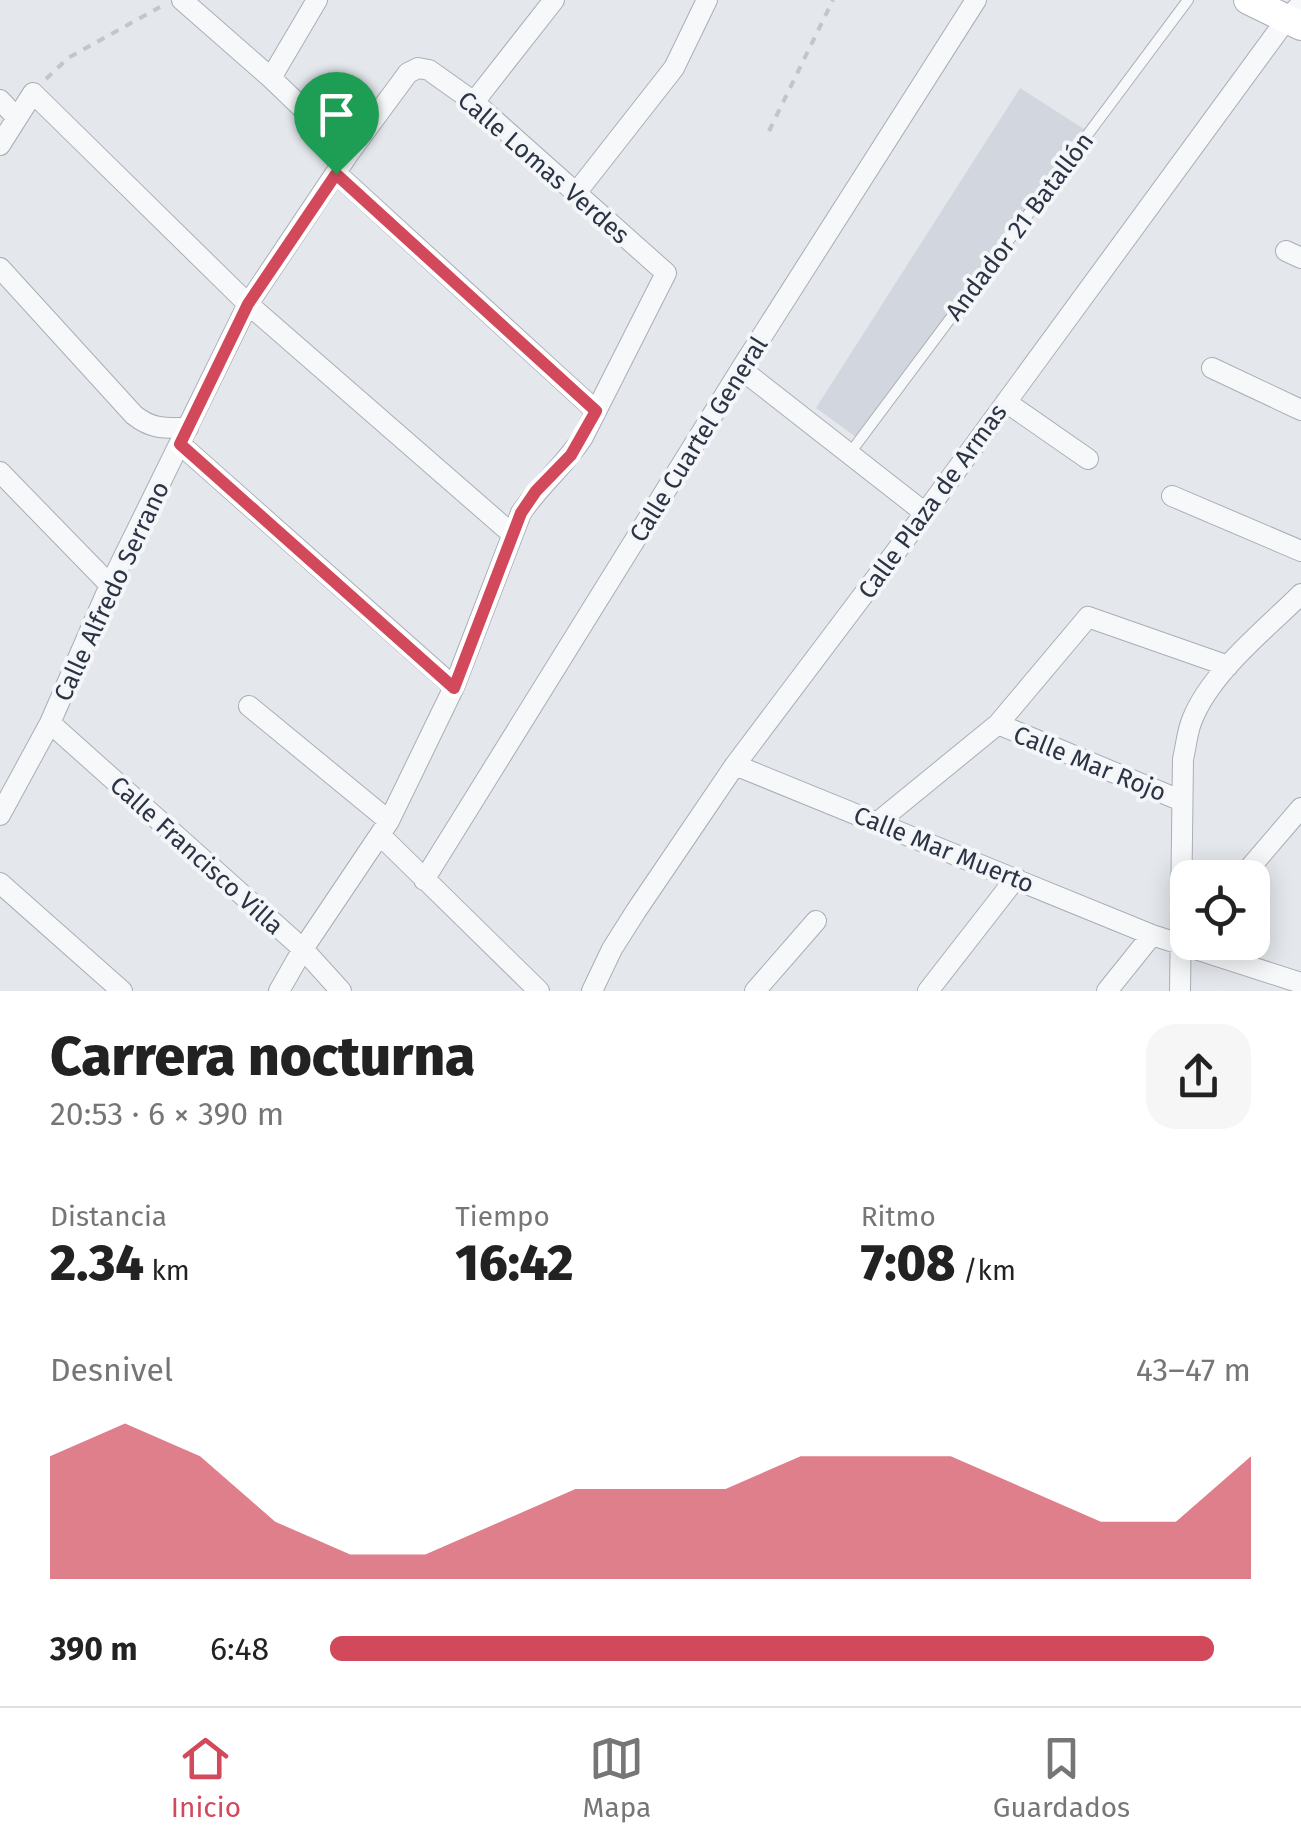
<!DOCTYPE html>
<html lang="es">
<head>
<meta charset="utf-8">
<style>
  :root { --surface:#fff; --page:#f6f6f6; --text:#222; --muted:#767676; --line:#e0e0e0; --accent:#d1495b }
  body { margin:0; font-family:"Fira Sans",sans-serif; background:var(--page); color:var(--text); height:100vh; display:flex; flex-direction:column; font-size:38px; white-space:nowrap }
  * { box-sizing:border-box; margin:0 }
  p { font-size:32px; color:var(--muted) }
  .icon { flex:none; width:55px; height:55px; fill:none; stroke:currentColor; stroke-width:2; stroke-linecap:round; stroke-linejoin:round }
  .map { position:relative; height:991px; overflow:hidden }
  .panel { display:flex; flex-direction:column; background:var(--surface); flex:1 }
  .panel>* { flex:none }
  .controls { position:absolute; left:1170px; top:860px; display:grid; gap:20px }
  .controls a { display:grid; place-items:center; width:100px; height:100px; border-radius:20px; background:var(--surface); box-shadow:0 5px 25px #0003; font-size:50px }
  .pin { position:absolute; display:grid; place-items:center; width:85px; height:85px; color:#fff; margin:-102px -42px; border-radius:50% 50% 50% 0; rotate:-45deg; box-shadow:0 0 10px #0007 }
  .pin .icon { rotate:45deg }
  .round { display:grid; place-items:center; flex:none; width:105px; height:105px; border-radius:30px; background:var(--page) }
  .overview { display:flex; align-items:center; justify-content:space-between; height:170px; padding:0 50px }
  h1 { font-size:55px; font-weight:800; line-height:75px }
  .metrics { display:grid; grid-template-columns:repeat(3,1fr); gap:15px; height:170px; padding:10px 50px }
  .metrics div { display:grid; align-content:center }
  .metrics b { font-size:50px; font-weight:800 }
  .metrics small { font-size:28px; font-weight:400 }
  .metrics p { font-size:28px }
  .chart { height:280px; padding:20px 50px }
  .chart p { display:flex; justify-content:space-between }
  .chart svg { width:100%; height:180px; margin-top:10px; fill:var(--accent); opacity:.7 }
  ul { padding:0 50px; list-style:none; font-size:32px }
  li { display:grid; grid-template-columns:160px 120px 1fr; align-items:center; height:75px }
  li i { height:25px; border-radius:12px; background:var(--accent) }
  .tab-bar { display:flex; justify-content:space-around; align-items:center; height:140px; border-top:2px solid var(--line); background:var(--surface); font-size:28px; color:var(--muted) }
  .tab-bar a { display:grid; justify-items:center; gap:5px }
  .tab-bar .on { color:var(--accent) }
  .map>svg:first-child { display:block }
</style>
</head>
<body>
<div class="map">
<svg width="1301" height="991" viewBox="0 0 1301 991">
  <rect width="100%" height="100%" fill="#e4e7ec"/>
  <path fill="#d2d6de" d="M1020 88 1084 129 856 437 816 408Z"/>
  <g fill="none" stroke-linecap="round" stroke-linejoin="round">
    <defs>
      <path id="service" d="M850 453 1188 0"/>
      <path id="minor" d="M182 0 271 78 349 153
        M271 78 317 0
        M0 100 17 118
        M474 102 554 0
        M0 145 33 93 248 304 512 534
        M336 173 596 411
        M576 193 674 68 707 0
        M1286 251 1301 258
        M0 268 134 415C153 430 165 428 188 428
        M1212 368 1301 410
        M741 369 925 513
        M1006 402 1088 459
        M180 444 454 687
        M0 472 110 585
        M1172 496 1301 551
        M249 706 389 821
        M50 723 303 949 341 991
        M998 724 1182 801
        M735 765 1152 935 1301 983
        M0 815 50 723 110 585 248 304 349 153 408 73 418 68 429 70 474 102 666 273 583 437C565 465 540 485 521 513L454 687 389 821 303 949 279 991
        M878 822 998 724 1088 617 1228 666
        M381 836 539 991
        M1241 878 1301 808
        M424 880 741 369 976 0
        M0 883 122 991
        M592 991 612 949 636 911 735 765 925 513 1286 20 1301 4
        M755 991 816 921
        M928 991 1016 878
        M1107 991 1152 935
        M1180 991 1183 759C1186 747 1187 732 1192 720 1211 672 1265 630 1301 594"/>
      <path id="secondary" d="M1248 0 1301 26"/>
    </defs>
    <use href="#service" stroke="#a9aeb7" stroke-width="12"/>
    <use href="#minor" stroke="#a9aeb7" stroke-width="22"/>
    <use href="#secondary" stroke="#a9aeb7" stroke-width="30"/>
    <path stroke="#c2c5cb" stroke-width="4" stroke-dasharray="8 8" stroke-linecap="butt" d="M46 79 68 58 160 7
      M769 131 833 0"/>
    <use href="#service" stroke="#f7f8fa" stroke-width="10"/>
    <use href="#minor" stroke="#f7f8fa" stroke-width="20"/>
    <use href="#secondary" stroke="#fff" stroke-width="28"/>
  </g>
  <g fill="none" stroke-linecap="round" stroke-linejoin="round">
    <defs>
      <path id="route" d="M336 174 596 411 571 455 536 491 521 513 454 688 180 444 248 304Z"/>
    </defs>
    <use href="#route" stroke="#fff" stroke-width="20"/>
    <use href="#route" stroke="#d1495b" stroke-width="12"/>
  </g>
  <g text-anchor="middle" stroke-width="8" stroke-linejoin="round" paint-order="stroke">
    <g font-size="25" fill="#2b3445" stroke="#f4f6f9">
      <text transform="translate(544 167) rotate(41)" y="9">Calle Lomas Verdes</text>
      <text transform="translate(1019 226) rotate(-53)" y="9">Andador 21 Batallón</text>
      <text transform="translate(698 439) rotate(-58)" y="9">Calle Cuartel General</text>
      <text transform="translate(932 501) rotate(-54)" y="9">Calle Plaza de Armas</text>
      <text transform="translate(111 591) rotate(-65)" y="9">Calle Alfredo Serrano</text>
      <text transform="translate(1090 763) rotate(22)" y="9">Calle Mar Rojo</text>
      <text transform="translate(944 849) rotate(22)" y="9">Calle Mar Muerto</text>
      <text transform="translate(197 855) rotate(42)" y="9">Calle Francisco Villa</text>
    </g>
  </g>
</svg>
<div class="controls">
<a><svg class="icon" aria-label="locate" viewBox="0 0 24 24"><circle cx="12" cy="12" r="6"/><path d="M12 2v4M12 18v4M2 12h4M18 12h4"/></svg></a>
</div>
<div class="pin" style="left:336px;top:174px;background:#1e9e55"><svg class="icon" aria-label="arrive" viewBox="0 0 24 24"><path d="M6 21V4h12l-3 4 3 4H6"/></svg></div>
</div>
<section class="panel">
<div class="overview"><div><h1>Carrera nocturna</h1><p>20:53 · 6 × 390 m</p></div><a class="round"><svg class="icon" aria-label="share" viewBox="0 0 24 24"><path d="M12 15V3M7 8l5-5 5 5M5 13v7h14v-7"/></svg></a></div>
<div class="metrics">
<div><p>Distancia</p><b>2.34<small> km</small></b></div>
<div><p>Tiempo</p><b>16:42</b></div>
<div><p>Ritmo</p><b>7:08<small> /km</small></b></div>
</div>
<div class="chart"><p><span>Desnivel</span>43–47 m</p>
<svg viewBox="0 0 160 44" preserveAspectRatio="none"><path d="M0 44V14L10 6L20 14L30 30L40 38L50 38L60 30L70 22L80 22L90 22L100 14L110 14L120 14L130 22L140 30L150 30L160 14V44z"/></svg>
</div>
<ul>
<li><b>390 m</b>6:48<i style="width:96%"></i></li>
</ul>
</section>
<nav class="tab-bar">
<a class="on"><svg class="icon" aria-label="home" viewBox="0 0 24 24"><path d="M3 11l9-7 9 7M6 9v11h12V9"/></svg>Inicio</a>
<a><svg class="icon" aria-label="map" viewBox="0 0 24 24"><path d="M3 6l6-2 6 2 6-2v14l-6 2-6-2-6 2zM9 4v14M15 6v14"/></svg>Mapa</a>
<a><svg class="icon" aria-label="saved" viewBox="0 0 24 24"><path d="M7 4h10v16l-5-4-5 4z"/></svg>Guardados</a>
</nav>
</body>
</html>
